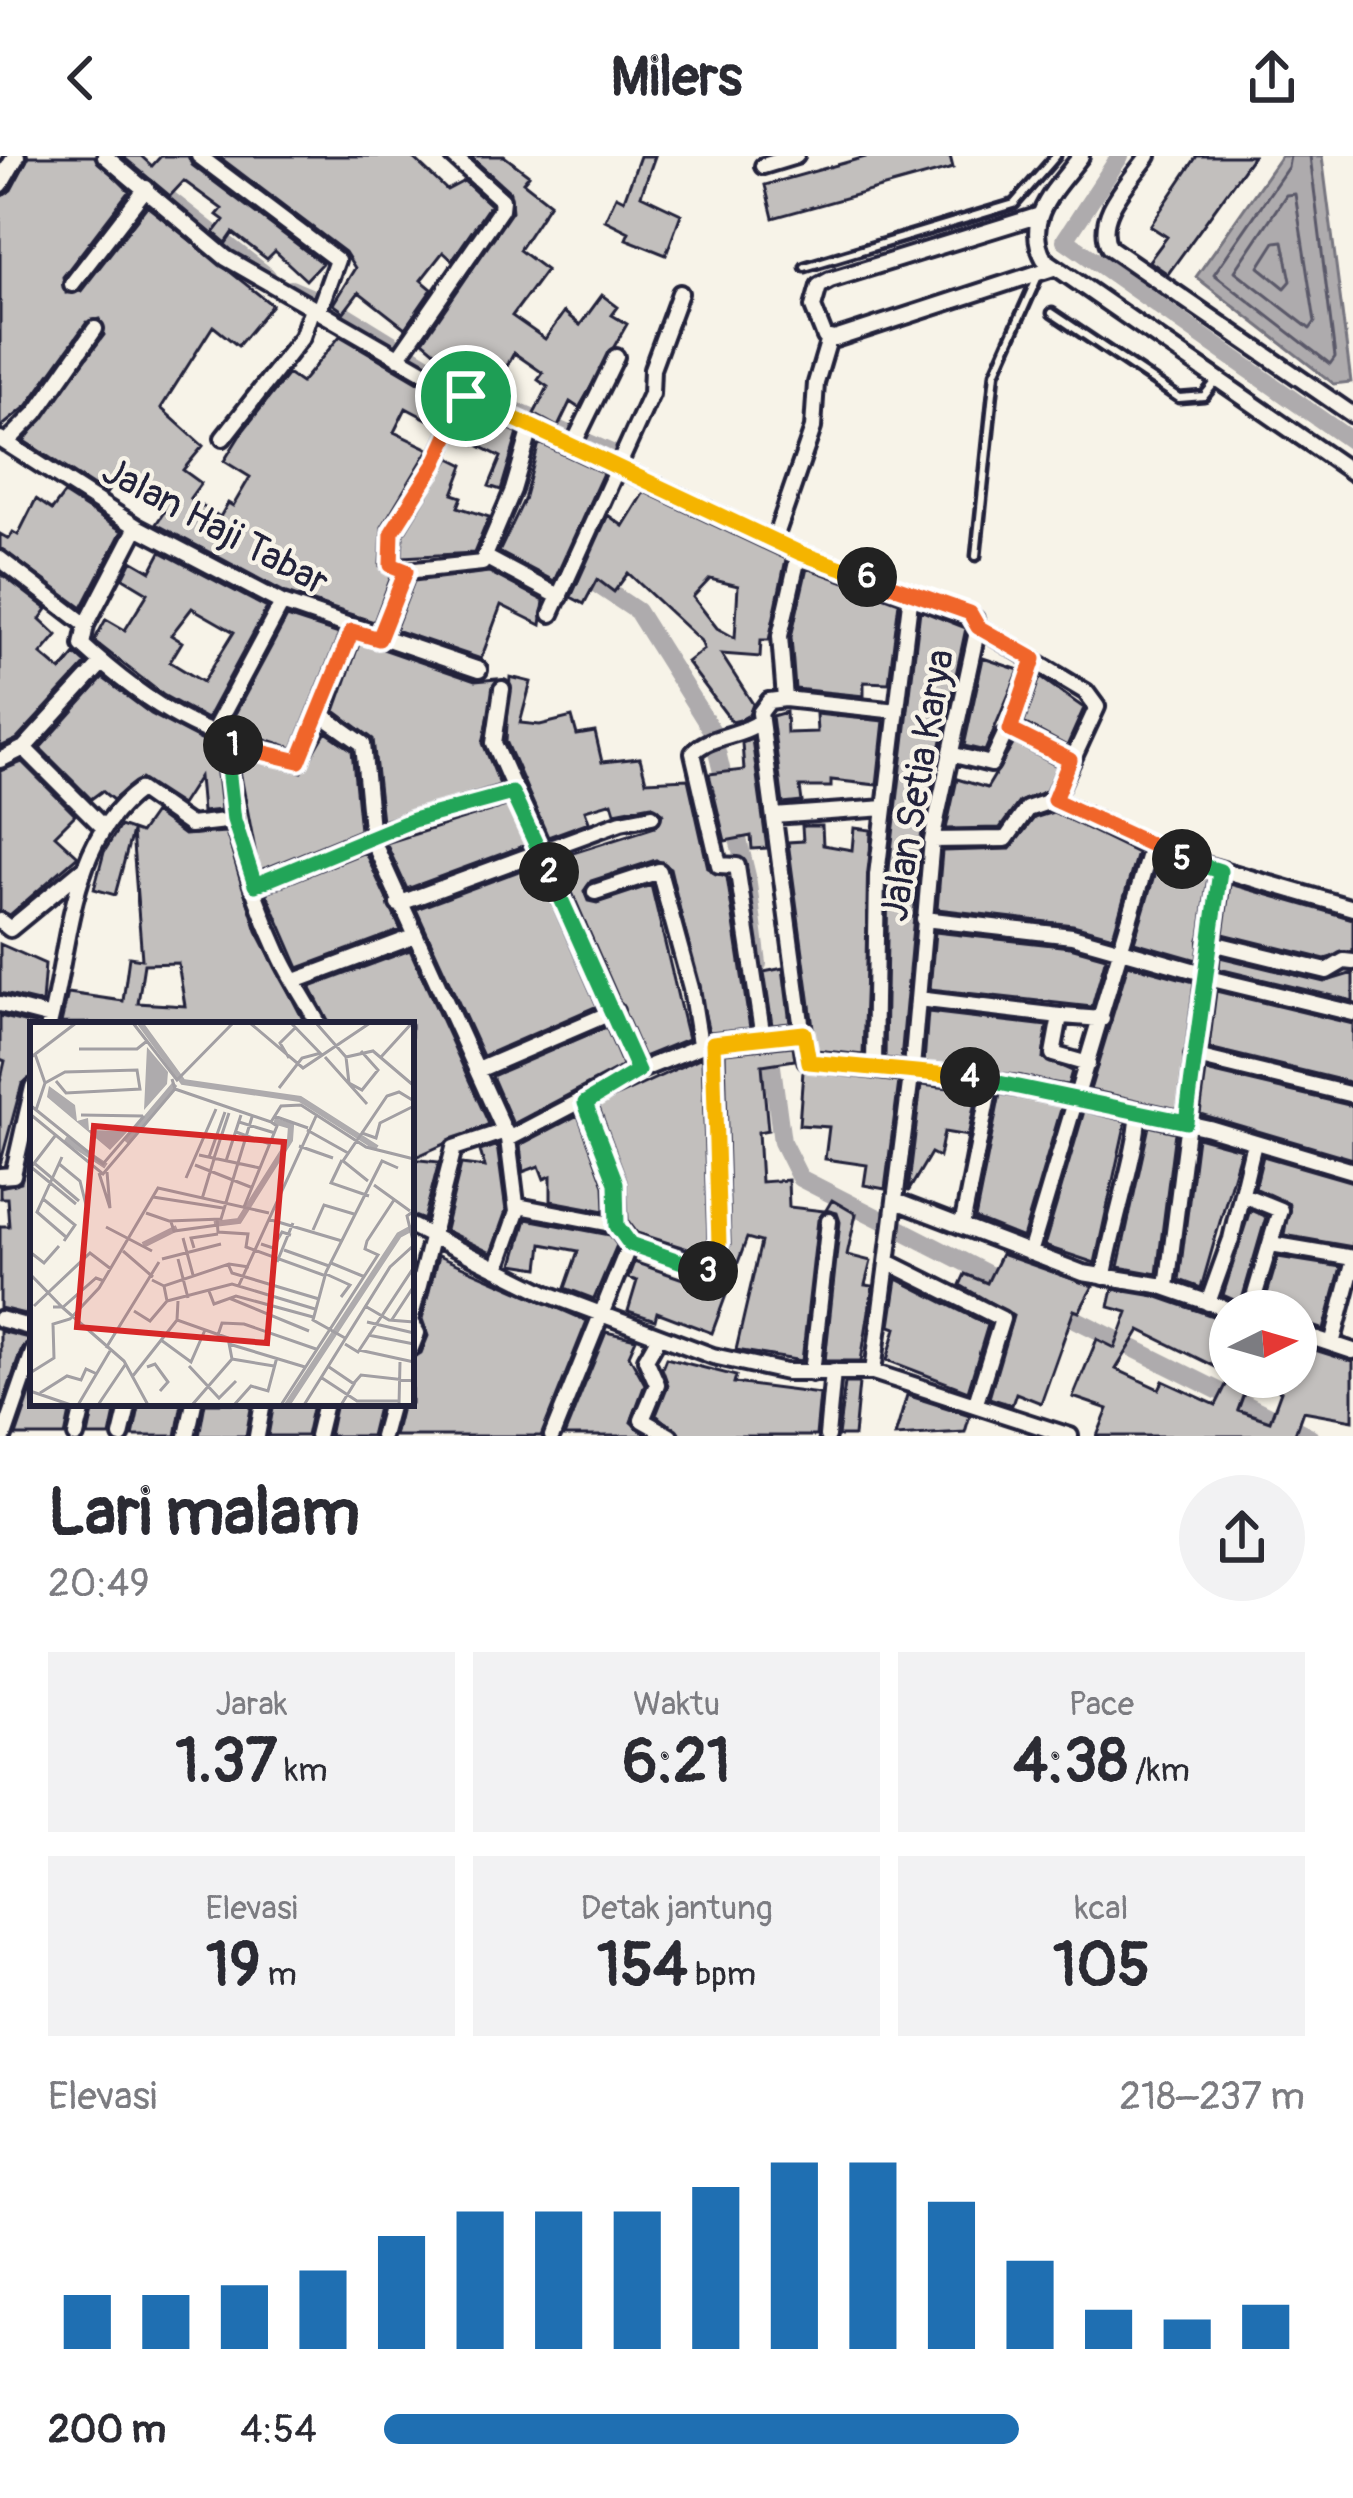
<!DOCTYPE html>
<html lang="id">
<head>
<meta charset="utf-8">
<style>
  :root { --surface:#fff; --page:#f2f2f3; --text:#2b2b33; --muted:#7c7c81; --accent:#1f6fb2 }
  body { margin:0; font-family:Pangolin,sans-serif; background:var(--page); color:var(--text); height:100vh; display:flex; flex-direction:column; font-size:45px; white-space:nowrap }
  * { box-sizing:border-box; margin:0 }
  p { font-size:39px; color:var(--muted) }
  .icon { flex:none; width:66px; height:66px; fill:none; stroke:currentColor; stroke-width:2; stroke-linecap:round; stroke-linejoin:round }
  .map { position:relative; height:1280px; overflow:hidden }
  .panel { display:flex; flex-direction:column; background:var(--surface); flex:1 }
  .panel>* { flex:none }
  .needle { width:78px; rotate:85deg }
  .fabs { position:absolute; left:1209px; top:1134px; display:grid; gap:24px }
  .fabs a { display:grid; place-items:center; width:108px; height:108px; border-radius:50%; background:var(--surface); box-shadow:0 3px 9px #0004; font-size:60px }
  .pin { position:absolute; display:grid; place-items:center; width:102px; height:102px; color:#fff; margin:-51px; border:6px solid #fff; border-radius:50%; box-shadow:0 3px 12px #0007 }
  .km { position:absolute; width:60px; height:60px; margin:-30px; border-radius:50%; background:#222; color:#fff; font-size:33px; line-height:60px; text-align:center }
  .round { display:grid; place-items:center; flex:none; width:126px; height:126px; border-radius:63px; background:var(--page) }
  .summary { display:flex; align-items:center; justify-content:space-between; height:204px; padding:0 48px }
  h1 { font-size:66px; font-weight:700; line-height:90px }
  .stats { display:grid; grid-template-columns:repeat(3,1fr); gap:18px; height:204px; padding:12px 48px }
  .stats div { display:grid; align-content:center; border-radius:0px; background:var(--page); text-align:center }
  .stats b { font-size:60px; font-weight:700 }
  .stats small { font-size:33px; font-weight:400 }
  .stats p { font-size:33px }
  .chart { height:336px; padding:24px 48px }
  .chart p { display:flex; justify-content:space-between }
  .chart svg { width:100%; height:216px; margin-top:12px; stroke:var(--accent); stroke-width:6 }
  ul { padding:0 48px; list-style:none; font-size:39px }
  li { display:grid; grid-template-columns:192px 144px 1fr; align-items:center; height:90px }
  li i { height:30px; border-radius:15px; background:var(--accent) }
  header { display:flex; justify-content:space-between; align-items:center; height:156px; padding:0 48px; background:var(--surface); font-size:54px; font-weight:700 }
  .map>svg:first-child { display:block }
</style>
</head>
<body>
<header><svg class="icon" aria-label="back" viewBox="0 0 24 24"><path d="M15 5l-7 7 7 7"/></svg>Milers<svg class="icon" aria-label="share" viewBox="0 0 24 24"><path d="M12 15V3M7 8l5-5 5 5M5 13v7h14v-7"/></svg></header>
<div class="map">
<svg width="1353" height="1280" viewBox="0 0 1353 1280">
  <rect width="100%" height="100%" fill="#f7f3e8"/>
  <filter id="ink" filterUnits="userSpaceOnUse"><feTurbulence type="fractalNoise" baseFrequency=".00833" numOctaves="2"/><feDisplacementMap in="SourceGraphic" scale="24" xChannelSelector="R" yChannelSelector="G"/><feConvolveMatrix kernelMatrix="1 2 1 2 8 2 1 2 1" color-interpolation-filters="sRGB"/></filter>
  <g filter="url(#ink)">
    <path fill="#aeabad" stroke="#76747f" stroke-width="3" d="M1281 0H1322L1351 226 1334 228 1196 121Z"/>
    <g fill="none" stroke-linecap="round" stroke-linejoin="round">
      <path stroke="#5a5969" stroke-width="3" d="M1290 0 1288 11 1214 118 1330 208 1335 201 1310 0
        M1295 38 1315 166 1310 173 1235 115 1286 39Z
        M1283 85 1291 125 1285 132 1259 111 1275 86Z"/>
      <path stroke="#aeabad" stroke-width="18" d="M1120 0 1065 84 1353 286
        M133 15 267 120
        M291 133 329 149 454 226
        M479 239 573 280
        M582 284 616 299
        M587 393 577 415 637 455 712 575 747 720 758 808
        M766 865 782 986 800 1022 1011 1130
        M1051 1151 1309 1280"/>
    </g>
    <path fill="#c2bfbd" stroke="#22223b" stroke-width="3" fill-rule="evenodd" d="M29 0H94L129 35 63 121 66 137 81 135 147 50 272 149 238 190 213 170 161 252 203 290 183 314 201 327 190 342 220 361 228 347 233 350 250 321 224 305 242 276 288 218 301 227 340 180 451 245 440 270 406 252 394 276 429 293 382 371 380 410 391 421 374 466 286 437 156 368 164 356 152 349 156 342 122 315 106 338 24 285 104 179 100 163 87 166 27 250 0 272V41L11 34Z
      M122 0H141L152 10 161 0H188L192 9 322 107 306 124 275 95 267 103 233 77 226 87 214 77 224 64 217 59 222 53 184 25 170 40Z
      M218 0H411L447 34 464 25 490 49 452 104 443 96 421 124 432 133 405 172 359 136 344 156 333 148 355 112 345 96Z
      M470 0H504L529 19 523 26 550 47 519 94 546 114 512 160 545 183 564 156 580 169 602 139 618 151 612 159 627 168 579 252 570 246 558 271 534 258 548 231 538 224 543 217 514 197 491 239 444 214 449 207 423 185 512 55 510 36Z
      M640 0H655L641 39 681 58 666 99 626 83 629 76 605 64 616 40 624 44Z
      M869 0H950L953 12 773 62 765 29Z
      M1197 0H1253L1168 118 1149 105 1167 81 1150 70Z
      M471 255 518 277 501 334 489 330 501 301 460 280Z
      M539 287 603 317 554 425 499 396 524 344Z
      M450 302 464 309 453 338 462 341 458 351 489 361 474 397 402 401 403 379Z
      M644 336 786 403 769 484H761L760 501 721 498 753 548 749 559 740 564 732 566 687 506 704 493 701 485 628 417 614 436 597 423 584 448 571 441 608 359 623 370ZM710 423 738 430 735 482 717 472 693 441Z
      M64 338 122 375 82 452 0 392V378L9 383 13 376 18 379 36 343 52 354Z
      M161 396 267 452 207 563 163 539 94 485 106 463 125 474 148 437 123 422 132 404 151 415ZM192 452 234 476 203 526 170 506 182 486 171 479Z
      M807 412 899 446 889 527 864 526V540L795 533 791 481Z
      M489 416 544 445 541 469 501 449 481 503 395 474 414 425Z
      M0 417 47 453 40 463 57 479 41 498 61 515 75 498 86 508 17 583 0 591Z
      M920 454 966 472 921 682 901 904 885 902 888 720Z
      M287 461 339 478 293 592 228 571Z
      M360 485 475 525 497 523 483 587 500 629 382 665 373 583 335 555Z
      M983 502 1019 514 985 595 964 590Z
      M510 521 531 526 520 567 540 569 572 561 577 579 595 576 602 606 640 602 646 625 688 623 708 712 727 721 750 872 709 876 670 712 656 704 591 725 584 735 588 745 597 747 651 729 688 883 644 901 557 702 655 671 663 657 651 649 615 656 612 646 585 654 589 666 548 681 506 585Z
      M1040 521 1084 552 1067 590 1024 567Z
      M103 522 151 558 214 591 221 654 202 656 199 621 181 649 141 623 113 644 102 635 91 643 40 592Z
      M786 556 787 577 817 576 816 558 884 565 877 629 831 624V631H800L802 646 783 648 772 560Z
      M326 576 352 594 360 674 259 715 237 599 302 616Z
      M752 583 767 692 752 693 751 680 725 685 709 618 744 614 742 587Z
      M1014 587 1057 610 1046 635 1019 646 1000 672 946 673 957 623 987 632Z
      M22 606 75 659 55 679 78 700 10 759 0 754V615Z
      M509 649 526 689 407 733 386 687Z
      M1053 656 1137 697 1113 780 1073 769 937 753 942 695 1010 693 1034 662Z
      M154 657 184 679 226 676 257 775 306 869 61 867 68 837 123 845 129 801 142 803 132 676 115 739 94 733 104 696 120 670 140 677ZM178 807 185 850 138 847 144 808Z
      M802 670H822L823 689 852 694 854 672 871 674 863 899 816 894 788 686 803 685Z
      M365 696 401 774 299 812 266 736Z
      M1158 707 1208 721 1197 804 1134 786Z
      M535 709 597 850 483 900 416 753Z
      M1230 728 1353 763V795L1325 803 1223 778Z
      M935 776 1070 791 1106 801 1092 851 930 833Z
      M0 788 45 808 42 847 0 837Z
      M410 794 489 968 411 1003 439 1006 424 1064 411 1059V869H330L310 831Z
      M1220 801 1324 826 1353 817V845L1219 813Z
      M1128 808 1194 826 1178 953 1090 934Z
      M783 812 790 867 772 869 764 816Z
      M1216 835 1353 868V927L1209 892Z
      M928 856 1047 870 1043 902 1072 915 1068 929 924 907Z
      M0 860 36 869 33 920 22 928 0 1009V927L5 905 0 903Z
      M606 871 623 910 513 968 492 920Z
      M793 890 795 904 762 909 768 974 758 976 761 1026 788 1024 789 1051 824 1055 818 1064 802 1205 736 1194 761 1086 747 1082 712 1177 657 1156 655 1164 628 1155 637 1125 628 1122 634 1106 712 1133 730 1088 725 897Z
      M702 901 708 1086 704 1098 637 1077 628 1065 626 1024 598 949Z
      M803 915 899 926 885 1033 864 1029 867 1009 825 1003 829 971 799 969Z
      M1206 915 1353 950V1003L1200 958Z
      M921 929 977 935 962 1012 968 980 944 976 939 1001 931 997 908 1036Z
      M1000 938 1062 950 1023 1082 975 1063Z
      M1084 955 1126 965 1095 1107 1044 1090Z
      M578 959 604 1029 605 1055 551 1045V1020L544 1023 539 1010 523 1016 520 989Z
      M1149 970 1175 976 1157 1118 1118 1111Z
      M1197 981 1241 993 1201 1132 1179 1124Z
      M33 982V1160L0 1152V1070H9L7 1042H0V1031L21 1026Z
      M497 989 506 1055 491 1097 445 1074 461 1008 485 1011 480 995Z
      M1263 1000 1353 1026V1091L1284 1079 1289 1048 1255 1032Z
      M832 1044 856 1058 847 1099 871 1105 865 1129 873 1130 861 1205H825L840 1066 837 1057 826 1054Z
      M1250 1054 1266 1061 1241 1147 1223 1139Z
      M526 1063 610 1079 617 1089 594 1143 565 1132 578 1095 542 1088 539 1112 513 1108Z
      M1001 1098 1093 1130 1079 1156 1074 1154 1041 1247 1016 1237 1012 1249 989 1242 1013 1160 960 1129 965 1118 987 1127Z
      M438 1100 587 1165 541 1280H394L402 1247H411V1203L421 1197 428 1180 422 1163Z
      M1278 1101 1341 1111 1324 1174 1296 1165V1155H1262Z
      M897 1123 988 1169 968 1235 887 1204 896 1172 890 1170Z
      M1113 1133 1155 1140 1230 1166V1218L1140 1174 1116 1213 1159 1233 1163 1225 1216 1249 1230 1221H1296V1188L1353 1206V1264L1303 1255 1294 1280H1097L1108 1253 1073 1241 1097 1183 1115 1192 1128 1156 1109 1151ZM1249 1224 1281 1235 1270 1265 1238 1254Z
      M0 1175 33 1183 22 1192 0 1257Z
      M606 1176 636 1183 629 1199 645 1228 631 1266 647 1280H564Z
      M666 1202 736 1220 734 1227 820 1238 816 1280H681L656 1259 668 1229 662 1212Z
      M845 1227H859L854 1280H838Z
      M33 1230V1247H72L65 1280H16Z
      M907 1239 970 1259 965 1276 895 1280Z
      M95 1247H117L110 1280H88Z
      M140 1247H182L176 1280H133Z
      M205 1247H252L246 1280H199Z
      M274 1247 313 1248 306 1280H268Z
      M336 1247H379L371 1280H329Z"/>
    <g fill="none" stroke-linecap="round" stroke-linejoin="round">
      <defs>
        <path id="service" d="M805 111 1014 48 1056 0
          M1052 157 1179 242 1204 240 1217 224
          M976 400 995 217 1038 120"/>
        <path id="minor" d="M105 0 226 102 466 240 799 397 975 463 978 471 932 684 912 912 873 1216
          M199 0 337 104 319 154
          M1081 0C1057 32 1022 62 1044 103L1353 317
          M1148 0C1130 26 1094 59 1109 91L1353 259
          M763 10 796 0
          M1037 60 830 124 819 130 813 151 825 181 835 183 1053 112
          M72 128 146 32
          M398 202 501 53 502 44 453 0
          M223 282 302 181 312 152
          M0 283 137 371 282 447 479 514
          M6 287 36 257 95 173
          M574 287 616 201
          M137 371 86 469 82 489C153 554 205 582 299 605L322 559
          M775 382 813 272 816 227 829 183
          M799 397 780 480 785 543 769 545 760 557 806 904 1019 929 1209 972 1353 1015
          M485 401 560 441
          M0 403 86 469
          M406 415 391 409 392 376 435 307 466 240
          M551 458 651 238 652 213 680 137
          M352 475 322 559 363 588 372 683 508 983 517 1056 497 1113
          M379 483 406 415 482 407 513 334 532 269
          M502 533 494 587 638 915
          M785 543 897 555
          M761 565C741 581 708 579 693 597L719 709 737 710 763 882
          M1010 574 1034 504
          M211 580 282 447
          M225 587C227 657 249 732 278 795 289 821 306 844 319 869
          M24 592 102 507
          M950 598 991 608 1004 580 1013 574 1069 604
          M0 604 24 592 102 670
          M1054 644 1161 696 1353 752
          M774 660 885 652
          M932 684 1006 683 1027 653 1054 644 1097 551 1086 536 978 471
          M255 729 413 664 512 637
          M595 736 659 715 691 832 700 888
          M398 748 621 666 652 660
          M924 763 1072 780 1203 817
          M0 765 10 773 84 712
          M1208 786 1327 815 1344 805 1353 806
          M1204 821 1353 857
          M295 825 413 781
          M918 843 1060 860 1053 898 1088 908
          M0 848 51 861
          M1062 860 1102 863
          M49 869C70 791 69 684 140 634L190 669 234 664
          M1193 900 1353 939
          M874 908 877 719 911 437
          M478 914 615 855
          M585 947 615 1027 617 1069 630 1087
          M508 983 638 915 708 887
          M0 1020 13 1019 33 931
          M1243 1039 1280 1054 1250 1155
          M898 1046 1083 1117 1158 1129 1233 1155
          M518 1050 617 1069
          M411 1070 548 1138 713 1200 786 1216H873L1070 1280
          M962 1070 991 925
          M1271 1088 1353 1102
          M1030 1097 1151 691
          M888 1106 1002 1163 976 1247
          M1104 1121C1107 1088 1144 974 1137 955
          M1167 1131 1220 714
          M1208 1147 1231 1083 1254 987
          M411 1161 454 992 505 975
          M0 1163 33 1172
          M411 1167 417 1177 411 1192
          M1296 1176 1353 1195
          M658 1182 646 1203 657 1228 642 1264 670 1280
          M1332 1188 1353 1108
          M812 1217 829 1065
          M4 1280 33 1196
          M76 1280 84 1247
          M121 1280 129 1247
          M187 1280 194 1247
          M257 1280 263 1247
          M317 1280 325 1247
          M382 1280 391 1247
          M552 1280 630 1087 711 1112 719 1088 713 887 804 877
          M827 1280 833 1215"/>
        <path id="tertiary" d="M0 28 16 0"/>
      </defs>
      <use href="#service" stroke="#22223b" stroke-width="15"/>
      <use href="#minor" stroke="#22223b" stroke-width="22"/>
      <use href="#tertiary" stroke="#22223b" stroke-width="26"/>
      <use href="#service" stroke="#f7f3e8" stroke-width="6"/>
      <use href="#minor" stroke="#f7f3e8" stroke-width="14"/>
      <use href="#tertiary" stroke="#f7f3e8" stroke-width="16"/>
    </g>
  </g>
  <g fill="none" stroke-linecap="round" stroke-linejoin="round" filter="url(#ink)">
    <defs>
      <path id="split-1" d="M233 589 299 605 352 475 379 483 406 415 391 409 392 376 435 308 466 240"/>
      <path id="split-2" d="M233 589 225 587 234 664 255 729 413 664 512 637 549 716"/>
      <path id="split-3" d="M549 716 638 915 585 947 616 1027 617 1070 630 1088 708 1115"/>
      <path id="split-4" d="M708 1115 719 1088 713 887 804 877 809 906 970 921"/>
      <path id="split-5" d="M970 921 1186 966 1220 715 1182 703"/>
      <path id="split-6" d="M867 421 970 457 978 471 1034 503 1010 574 1070 604 1054 644 1182 703"/>
      <path id="split-7" d="M466 240 800 397 867 421"/>
    </defs>
    <use href="#split-1" stroke="#fff" stroke-width="24"/>
    <use href="#split-2" stroke="#fff" stroke-width="24"/>
    <use href="#split-3" stroke="#fff" stroke-width="24"/>
    <use href="#split-4" stroke="#fff" stroke-width="24"/>
    <use href="#split-5" stroke="#fff" stroke-width="24"/>
    <use href="#split-6" stroke="#fff" stroke-width="24"/>
    <use href="#split-7" stroke="#fff" stroke-width="24"/>
    <use href="#split-1" stroke="#f0652b" stroke-width="15"/>
    <use href="#split-2" stroke="#22a559" stroke-width="15"/>
    <use href="#split-3" stroke="#22a559" stroke-width="15"/>
    <use href="#split-4" stroke="#f5b400" stroke-width="15"/>
    <use href="#split-5" stroke="#22a559" stroke-width="15"/>
    <use href="#split-6" stroke="#f0652b" stroke-width="15"/>
    <use href="#split-7" stroke="#f5b400" stroke-width="15"/>
  </g>
  <g text-anchor="middle" stroke-width="9" stroke-linejoin="round" paint-order="stroke">
    <g font-size="39" fill="#22223b" stroke="#f7f3e8">
      <text transform="translate(216 369) rotate(28)" y="14">Jalan Haji Tabar</text>
      <text transform="translate(916 629) rotate(-80)" y="14">Jalan Setia Karya</text>
    </g>
  </g>
  <g transform="translate(30 866)">
    <rect width="384" height="384" fill="#f7f3e8"/>
    <path d="M117 25 138 50 137 62 114 88ZM19 64 45 83 47 99 58 96 59 108 98 109 80 128 17 75Z" fill="#aeabad"/>
    <path fill="none" stroke="#aeabad" stroke-width="6" d="M110 1 153 60 270 77 347 126M35 117 76 144M96 120 145 62M184 202 209 199 260 118 261 104 244 99M113 223 147 206M257 383 369 213 384 205"/>
    <path fill="none" stroke="#a29fa3" stroke-width="3" d="M103 1 147 58 203 1M220 1 273 46 340 1M261 1 292 33M286 1 316 35 343 29 383 63M49 27H107L117 19M5 32 15 61 6 88M295 35 337 82M316 35 319 61 332 68 348 48 331 29M351 35 382 1M0 36 46 1M259 36 250 21 265 6M15 61 35 50 107 48 110 67 36 71 26 59M249 66 272 36 291 31M145 67 241 100 251 84 271 83 336 125 384 137M0 83 73 142 114 94M0 92 73 152 145 67 142 57M51 93 113 94M244 94 278 106M209 100 245 111M277 108 318 131M206 110 240 122M332 111 357 74 369 70 384 79M269 124 303 136M169 133 230 146M32 135 7 190 36 215M179 135 195 90M184 136 199 91M312 138 301 161 339 174M196 139 211 93M4 141 49 179M28 141 50 159 58 191M165 143 223 166M2 144 25 114M1 145 46 182M69 151 80 186 77 150M156 156 186 87M338 159 313 139 332 111 346 116 350 101 384 84M344 163 380 189M123 175 193 186M12 176 45 203 34 219M172 177 184 137M214 185 247 104 241 100M116 191 139 199 191 197 222 95M187 197 188 210 218 212 216 225 296 254M238 197 312 219M141 200 144 209 188 203M76 205 122 229M283 208 294 183 324 192M153 216 163 253M231 222 243 226 252 210 261 213M164 226 161 216 188 212M254 228 299 244M93 229 123 255M0 230 14 241 29 224M132 237 191 222M148 237 158 276M247 240 263 201M301 241 335 255M198 242 202 251 289 277M0 252 32 285H23M296 252 320 263 311 275M122 258 134 264 199 242 219 245M209 263 287 92M179 269 184 282 206 274 283 295M199 276 279 309M137 279 202 262 285 287M148 279 147 298 198 316 202 337 162 383M4 284 60 231 81 247M335 284 359 298 384 300M32 285 94 339 118 383M32 286 66 256 74 259M104 289 120 299 137 279 134 264M361 299 384 264M337 300 384 311M188 313 192 301 214 302 286 327M338 313 384 322M315 316 283 298 296 250 352 139 368 146M131 318 161 340 175 308M199 322 275 345M315 322 328 330 384 245M76 326 129 240M329 328 384 340M202 337 244 344M159 344 189 376 206 359M117 345 125 342 138 360 130 369M299 345 324 362 311 383M0 351 24 336 23 302 40 297 69 266 128 166 239 191M102 355 147 298M292 356 327 379H369M324 361 331 353 384 359M0 369 41 383M10 371 37 354 51 358 56 347 67 352M48 383 80 329M68 383 95 343M204 383 221 364 238 369 247 335M251 383 348 233 335 227 337 219 364 178M274 383 360 245 384 223 377 194 384 189M369 383 370 340"/>
    <path fill="#d62828" fill-opacity="0.15" stroke="#d62828" stroke-width="6" d="M64 104 254 120 237 321 47 305Z"/>
    <rect width="384" height="384" fill="none" stroke="#22223b" stroke-width="6"/>
  </g>
</svg>
<div class="fabs">
<a><svg class="needle" viewBox="-14 -14 28 28"><path d="M0-13l5 13h-10z" fill="#e53935"/><path d="M0 13l5-13h-10z" fill="#7c7c81"/></svg></a>
</div>
<div class="pin" style="left:466px;top:240px;background:#1e9e55"><svg class="icon" aria-label="arrive" viewBox="0 0 24 24"><path d="M6 21V4h12l-3 4 3 4H6"/></svg></div>
<b class="km" style="left:233px;top:589px">1</b>
<b class="km" style="left:549px;top:716px">2</b>
<b class="km" style="left:708px;top:1115px">3</b>
<b class="km" style="left:970px;top:921px">4</b>
<b class="km" style="left:1182px;top:703px">5</b>
<b class="km" style="left:867px;top:421px">6</b>
</div>
<section class="panel">
<div class="summary"><div><h1>Lari malam</h1><p>20:49</p></div><a class="round"><svg class="icon" aria-label="share" viewBox="0 0 24 24"><path d="M12 15V3M7 8l5-5 5 5M5 13v7h14v-7"/></svg></a></div>
<div class="stats">
<div><p>Jarak</p><b>1.37<small> km</small></b></div>
<div><p>Waktu</p><b>6:21</b></div>
<div><p>Pace</p><b>4:38<small> /km</small></b></div>
</div>
<div class="stats">
<div><p>Elevasi</p><b>19<small> m</small></b></div>
<div><p>Detak jantung</p><b>154<small> bpm</small></b></div>
<div><p>kcal</p><b>105</b></div>
</div>
<div class="chart"><p><span>Elevasi</span>218–237 m</p>
<svg viewBox="0 0 160 44" preserveAspectRatio="none"><path d="M5 44V33M15 44V33M25 44V31M35 44V28M45 44V21M55 44V16M65 44V16M75 44V16M85 44V11M95 44V6M105 44V6M115 44V14M125 44V26M135 44V36M145 44V38M155 44V35"/></svg>
</div>
<ul>
<li><b>200 m</b>4:54<i style="width:69%"></i></li>
</ul>
</section>
</body>
</html>
